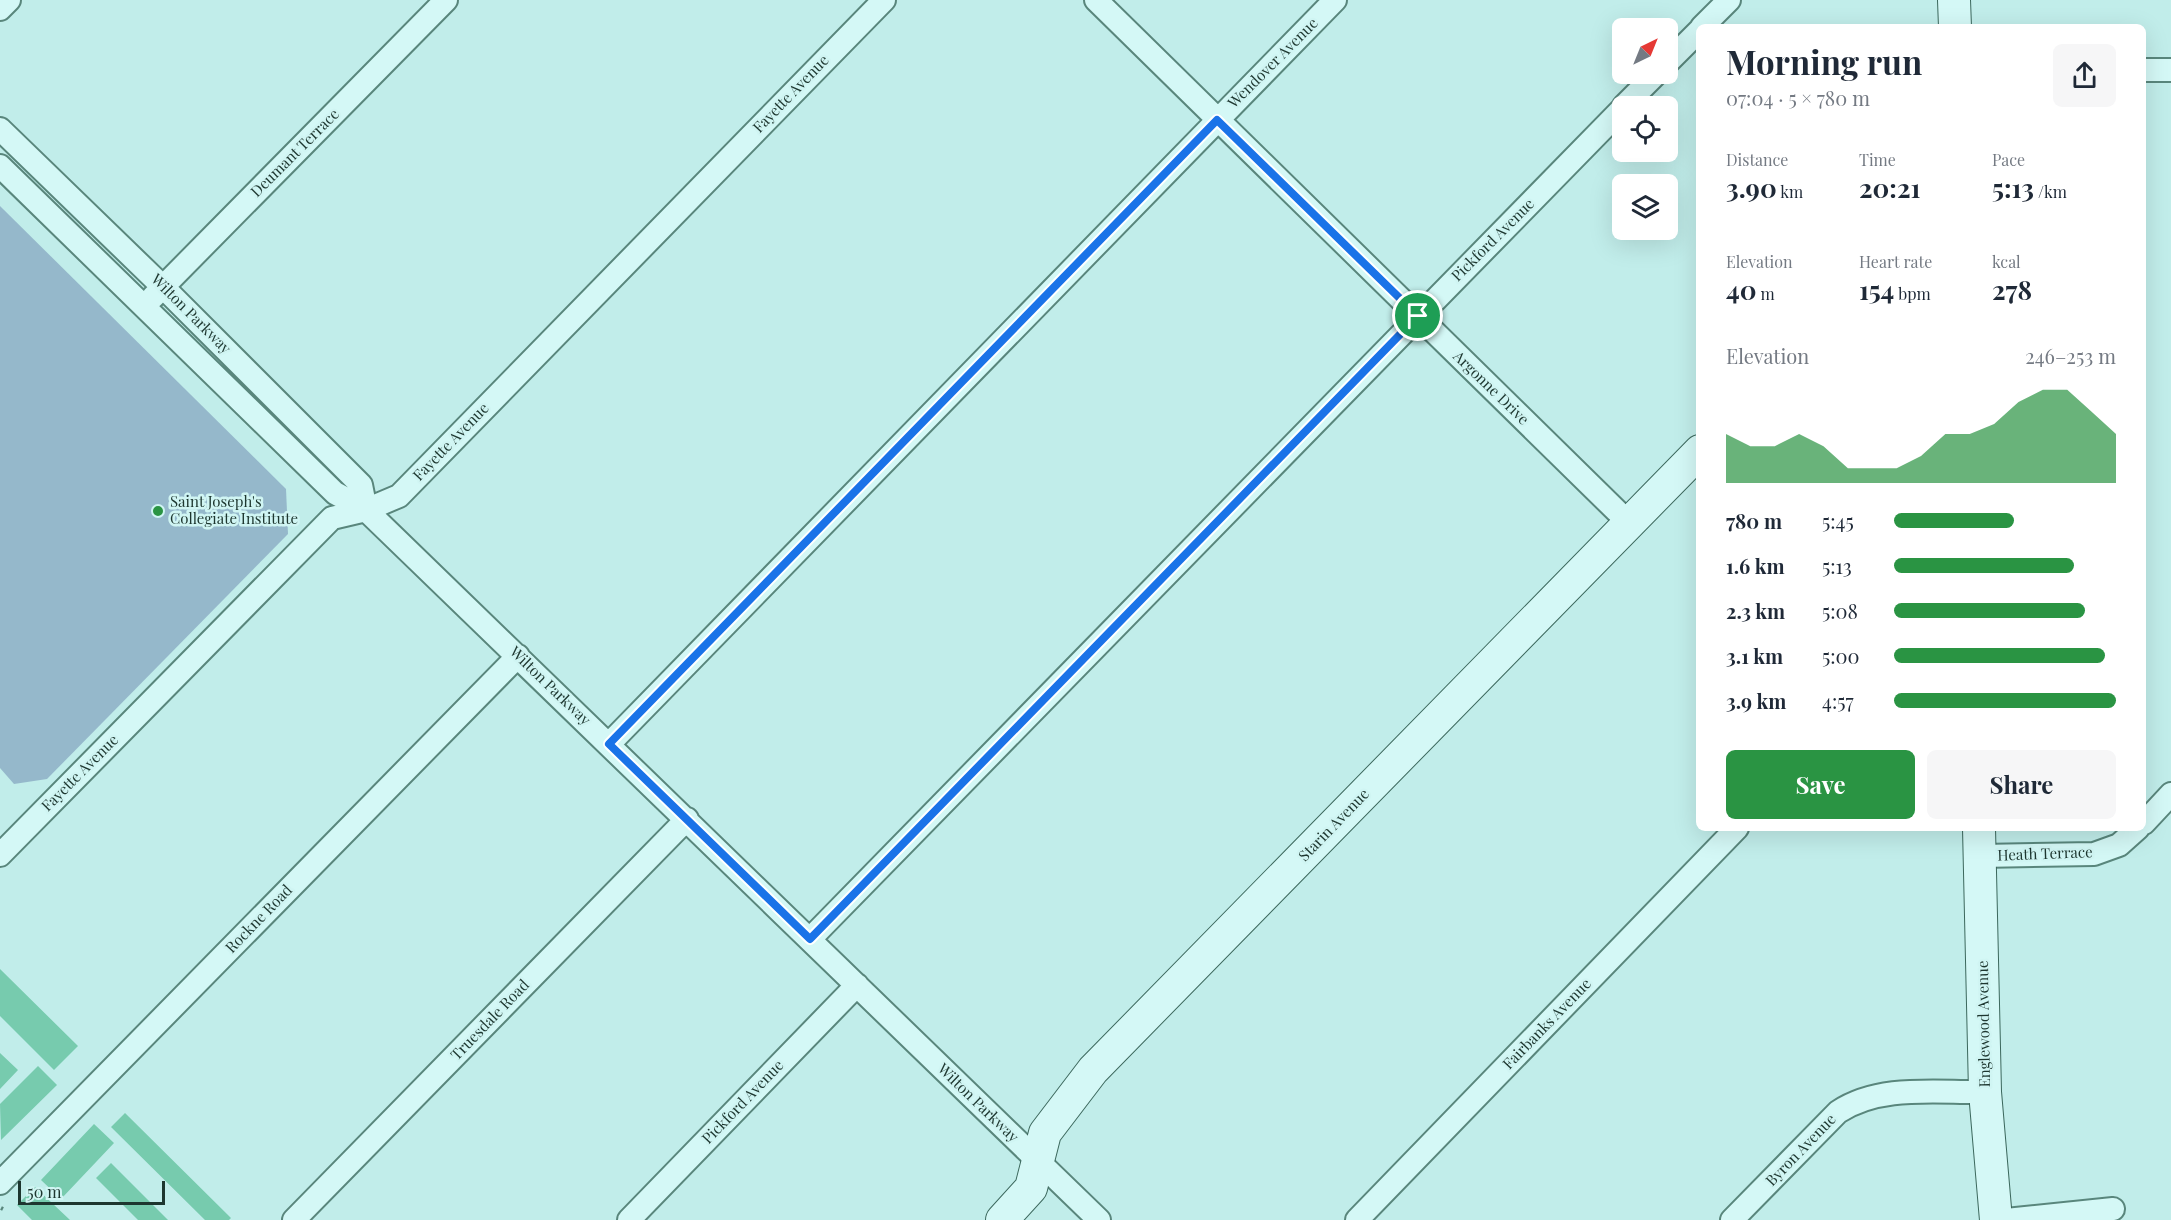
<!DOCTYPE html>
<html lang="en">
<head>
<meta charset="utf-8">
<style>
  :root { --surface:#fff; --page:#f6f6f7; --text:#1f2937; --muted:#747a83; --accent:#2a9443 }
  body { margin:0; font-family:"Playfair Display",serif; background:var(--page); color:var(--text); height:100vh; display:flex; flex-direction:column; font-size:22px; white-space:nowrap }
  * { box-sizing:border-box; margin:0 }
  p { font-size:20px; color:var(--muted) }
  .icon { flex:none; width:33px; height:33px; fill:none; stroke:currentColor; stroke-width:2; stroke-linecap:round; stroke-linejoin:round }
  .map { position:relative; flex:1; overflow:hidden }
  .sheet { position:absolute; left:1696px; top:24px; width:450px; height:807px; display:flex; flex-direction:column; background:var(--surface); border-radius:9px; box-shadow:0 6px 24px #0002 }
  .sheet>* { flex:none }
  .needle { width:39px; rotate:43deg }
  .buttons { position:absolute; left:1612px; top:18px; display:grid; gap:12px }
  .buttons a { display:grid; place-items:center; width:66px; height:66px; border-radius:9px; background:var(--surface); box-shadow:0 6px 24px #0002; font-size:30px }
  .scale { position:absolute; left:18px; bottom:15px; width:147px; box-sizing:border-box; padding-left:6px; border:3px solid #1d362f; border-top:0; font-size:16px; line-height:21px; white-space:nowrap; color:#1d362f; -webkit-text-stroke:4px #d0f5f3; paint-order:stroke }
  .pin { position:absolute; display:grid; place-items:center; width:51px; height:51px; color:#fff; margin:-26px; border:3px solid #fff; border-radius:50%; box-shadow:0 2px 6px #0007 }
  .round { display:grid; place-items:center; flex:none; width:63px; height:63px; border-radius:9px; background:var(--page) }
  .head { display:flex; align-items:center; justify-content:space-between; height:102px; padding:0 30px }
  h1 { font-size:33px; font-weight:700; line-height:45px }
  .metrics { display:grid; grid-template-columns:repeat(3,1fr); gap:9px; height:102px; padding:6px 30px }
  .metrics div { display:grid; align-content:center }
  .metrics b { font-size:26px; font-weight:700 }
  .metrics small { font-size:16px; font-weight:400 }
  .metrics p { font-size:16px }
  .chart { height:168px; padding:12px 30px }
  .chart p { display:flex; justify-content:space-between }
  .chart svg { width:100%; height:108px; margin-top:6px; fill:var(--accent); opacity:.7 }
  .action { display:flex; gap:12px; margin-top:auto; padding:12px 30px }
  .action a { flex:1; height:69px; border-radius:9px; background:var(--accent); color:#fff; font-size:24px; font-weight:700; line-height:69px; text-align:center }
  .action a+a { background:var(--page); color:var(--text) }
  ul { padding:0 30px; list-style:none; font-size:20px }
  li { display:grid; grid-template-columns:96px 72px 1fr; align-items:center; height:45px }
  li i { height:15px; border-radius:8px; background:var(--accent) }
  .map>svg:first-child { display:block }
</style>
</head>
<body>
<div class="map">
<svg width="2171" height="1220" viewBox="0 0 2171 1220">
  <rect width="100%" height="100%" fill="#c1edea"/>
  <path fill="#95b8cb" d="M0 206 286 489 288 534 47 779 14 784 0 768Z"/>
  <path fill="#77cbae" d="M0 969 78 1046 54 1070 0 1016Z
    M0 1053 18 1070 0 1089Z
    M38 1066 57 1085 1 1140 0 1104Z
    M125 1113 231 1218 229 1220H205L111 1127Z
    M94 1124 114 1143 61 1199 41 1180Z
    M111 1163 168 1220H138L96 1178Z
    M35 1187 70 1220H32L17 1205Z"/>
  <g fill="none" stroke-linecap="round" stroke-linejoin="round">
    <defs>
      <path id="street" d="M1096 0 1629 523
        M0 9 9 0
        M1702 27 1729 0
        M1668 62 1700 30
        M2144 70H2171
        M1624 106 1656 74
        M0 129 163 287 361 485 366 510
        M0 166 335 493 366 510 1099 1220
        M153 297 446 0
        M609 744 1335 0
        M2144 823 2171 794
        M0 855 332 518 366 510 399 496 884 0
        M1980 856 2094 854 2119 845 2138 828
        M810 939 1623 108
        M0 1183 518 656
        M294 1220 687 819
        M629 1220 857 985
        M1357 1220 1737 828
        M1732 1220 1838 1112C1880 1084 1937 1093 1985 1092
        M2006 1220 2113 1209"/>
      <path id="secondary" d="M1954 0 1955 27
        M1979 828 1985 1092 1996 1220
        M1002 1220 1031 1188 1045 1133 1093 1070 1700 451"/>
    </defs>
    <use href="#street" stroke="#59867c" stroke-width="26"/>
    <use href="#secondary" stroke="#3c685d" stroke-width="34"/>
    <path stroke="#59867c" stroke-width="4" stroke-dasharray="4.5 3" stroke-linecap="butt" d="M1 1208 3 1209"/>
    <use href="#street" stroke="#d4f8f6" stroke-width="22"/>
    <use href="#secondary" stroke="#d4f8f6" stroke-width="32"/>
  </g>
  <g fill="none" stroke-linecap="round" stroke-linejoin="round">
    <defs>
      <path id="route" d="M1217 120 1418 316 810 939 609 744Z"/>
    </defs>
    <use href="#route" stroke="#fff" stroke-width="12"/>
    <use href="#route" stroke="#1a73e8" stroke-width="8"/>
  </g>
  <circle fill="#2a9443" stroke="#d0f5f3" stroke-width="2" cx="158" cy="511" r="6"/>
  <g text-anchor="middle" stroke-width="5" stroke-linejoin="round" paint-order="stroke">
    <g font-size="15" fill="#1d362f" stroke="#d0f5f3">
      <text transform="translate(1273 63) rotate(-45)" y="5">Wendover Avenue</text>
      <text transform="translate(791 94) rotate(-46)" y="5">Fayette Avenue</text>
      <text transform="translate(295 153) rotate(-45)" y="5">Deumant Terrace</text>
      <text transform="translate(1493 240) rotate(-45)" y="5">Pickford Avenue</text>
      <text transform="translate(191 314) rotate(45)" y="5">Wilton Parkway</text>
      <text transform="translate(1491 388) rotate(44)" y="5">Argonne Drive</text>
      <text transform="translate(451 442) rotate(-46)" y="5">Fayette Avenue</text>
      <text transform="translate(550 686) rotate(44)" y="5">Wilton Parkway</text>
      <text transform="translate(80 773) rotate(-45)" y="5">Fayette Avenue</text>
      <text transform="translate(1334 825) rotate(-46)" y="5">Starin Avenue</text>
      <text transform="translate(2045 854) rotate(-2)" y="5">Heath Terrace</text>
      <text transform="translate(259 919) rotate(-46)" y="5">Rockne Road</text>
      <text transform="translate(490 1020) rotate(-46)" y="5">Truesdale Road</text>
      <text transform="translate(1547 1024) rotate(-46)" y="5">Fairbanks Avenue</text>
      <text transform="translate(1984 1024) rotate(-91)" y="5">Englewood Avenue</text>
      <text transform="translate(743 1102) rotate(-46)" y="5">Pickford Avenue</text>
      <text transform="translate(978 1103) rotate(44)" y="5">Wilton Parkway</text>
      <text transform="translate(1801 1150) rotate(-46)" y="5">Byron Avenue</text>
    </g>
    <g font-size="15" fill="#1d362f" stroke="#d0f5f3" text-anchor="start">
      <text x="170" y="507">Saint Joseph's<tspan x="170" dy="17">Collegiate Institute</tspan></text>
    </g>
  </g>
</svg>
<div class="buttons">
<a><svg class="needle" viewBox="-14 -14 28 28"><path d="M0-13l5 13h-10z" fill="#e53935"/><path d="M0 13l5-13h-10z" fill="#747a83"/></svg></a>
<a><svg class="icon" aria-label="locate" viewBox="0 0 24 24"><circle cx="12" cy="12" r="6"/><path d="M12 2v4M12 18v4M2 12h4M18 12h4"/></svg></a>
<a><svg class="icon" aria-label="layers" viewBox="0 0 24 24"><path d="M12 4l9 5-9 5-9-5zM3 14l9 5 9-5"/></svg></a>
</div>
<div class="scale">50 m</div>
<div class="pin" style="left:1418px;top:316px;background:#1e9e55"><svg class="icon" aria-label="arrive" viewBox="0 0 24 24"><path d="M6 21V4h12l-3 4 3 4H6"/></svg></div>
<section class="sheet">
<div class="head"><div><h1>Morning run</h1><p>07:04 · 5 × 780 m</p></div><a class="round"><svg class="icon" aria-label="share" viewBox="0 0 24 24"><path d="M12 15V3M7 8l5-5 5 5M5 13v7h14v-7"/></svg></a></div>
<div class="metrics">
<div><p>Distance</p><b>3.90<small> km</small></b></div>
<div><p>Time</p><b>20:21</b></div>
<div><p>Pace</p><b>5:13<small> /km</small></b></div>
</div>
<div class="metrics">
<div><p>Elevation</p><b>40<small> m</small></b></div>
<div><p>Heart rate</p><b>154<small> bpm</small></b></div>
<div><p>kcal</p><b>278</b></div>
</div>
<div class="chart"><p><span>Elevation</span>246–253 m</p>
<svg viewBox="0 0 160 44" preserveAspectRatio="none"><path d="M0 44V24L10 29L20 29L30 24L40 29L50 38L60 38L70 38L80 33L90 24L100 24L110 20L120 11L130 6L140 6L150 15L160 24V44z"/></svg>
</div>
<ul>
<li><b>780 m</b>5:45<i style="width:54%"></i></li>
<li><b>1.6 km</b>5:13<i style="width:81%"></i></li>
<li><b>2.3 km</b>5:08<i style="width:86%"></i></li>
<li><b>3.1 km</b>5:00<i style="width:95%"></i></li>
<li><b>3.9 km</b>4:57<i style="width:100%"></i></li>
</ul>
<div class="action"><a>Save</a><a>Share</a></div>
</section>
</div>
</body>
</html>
